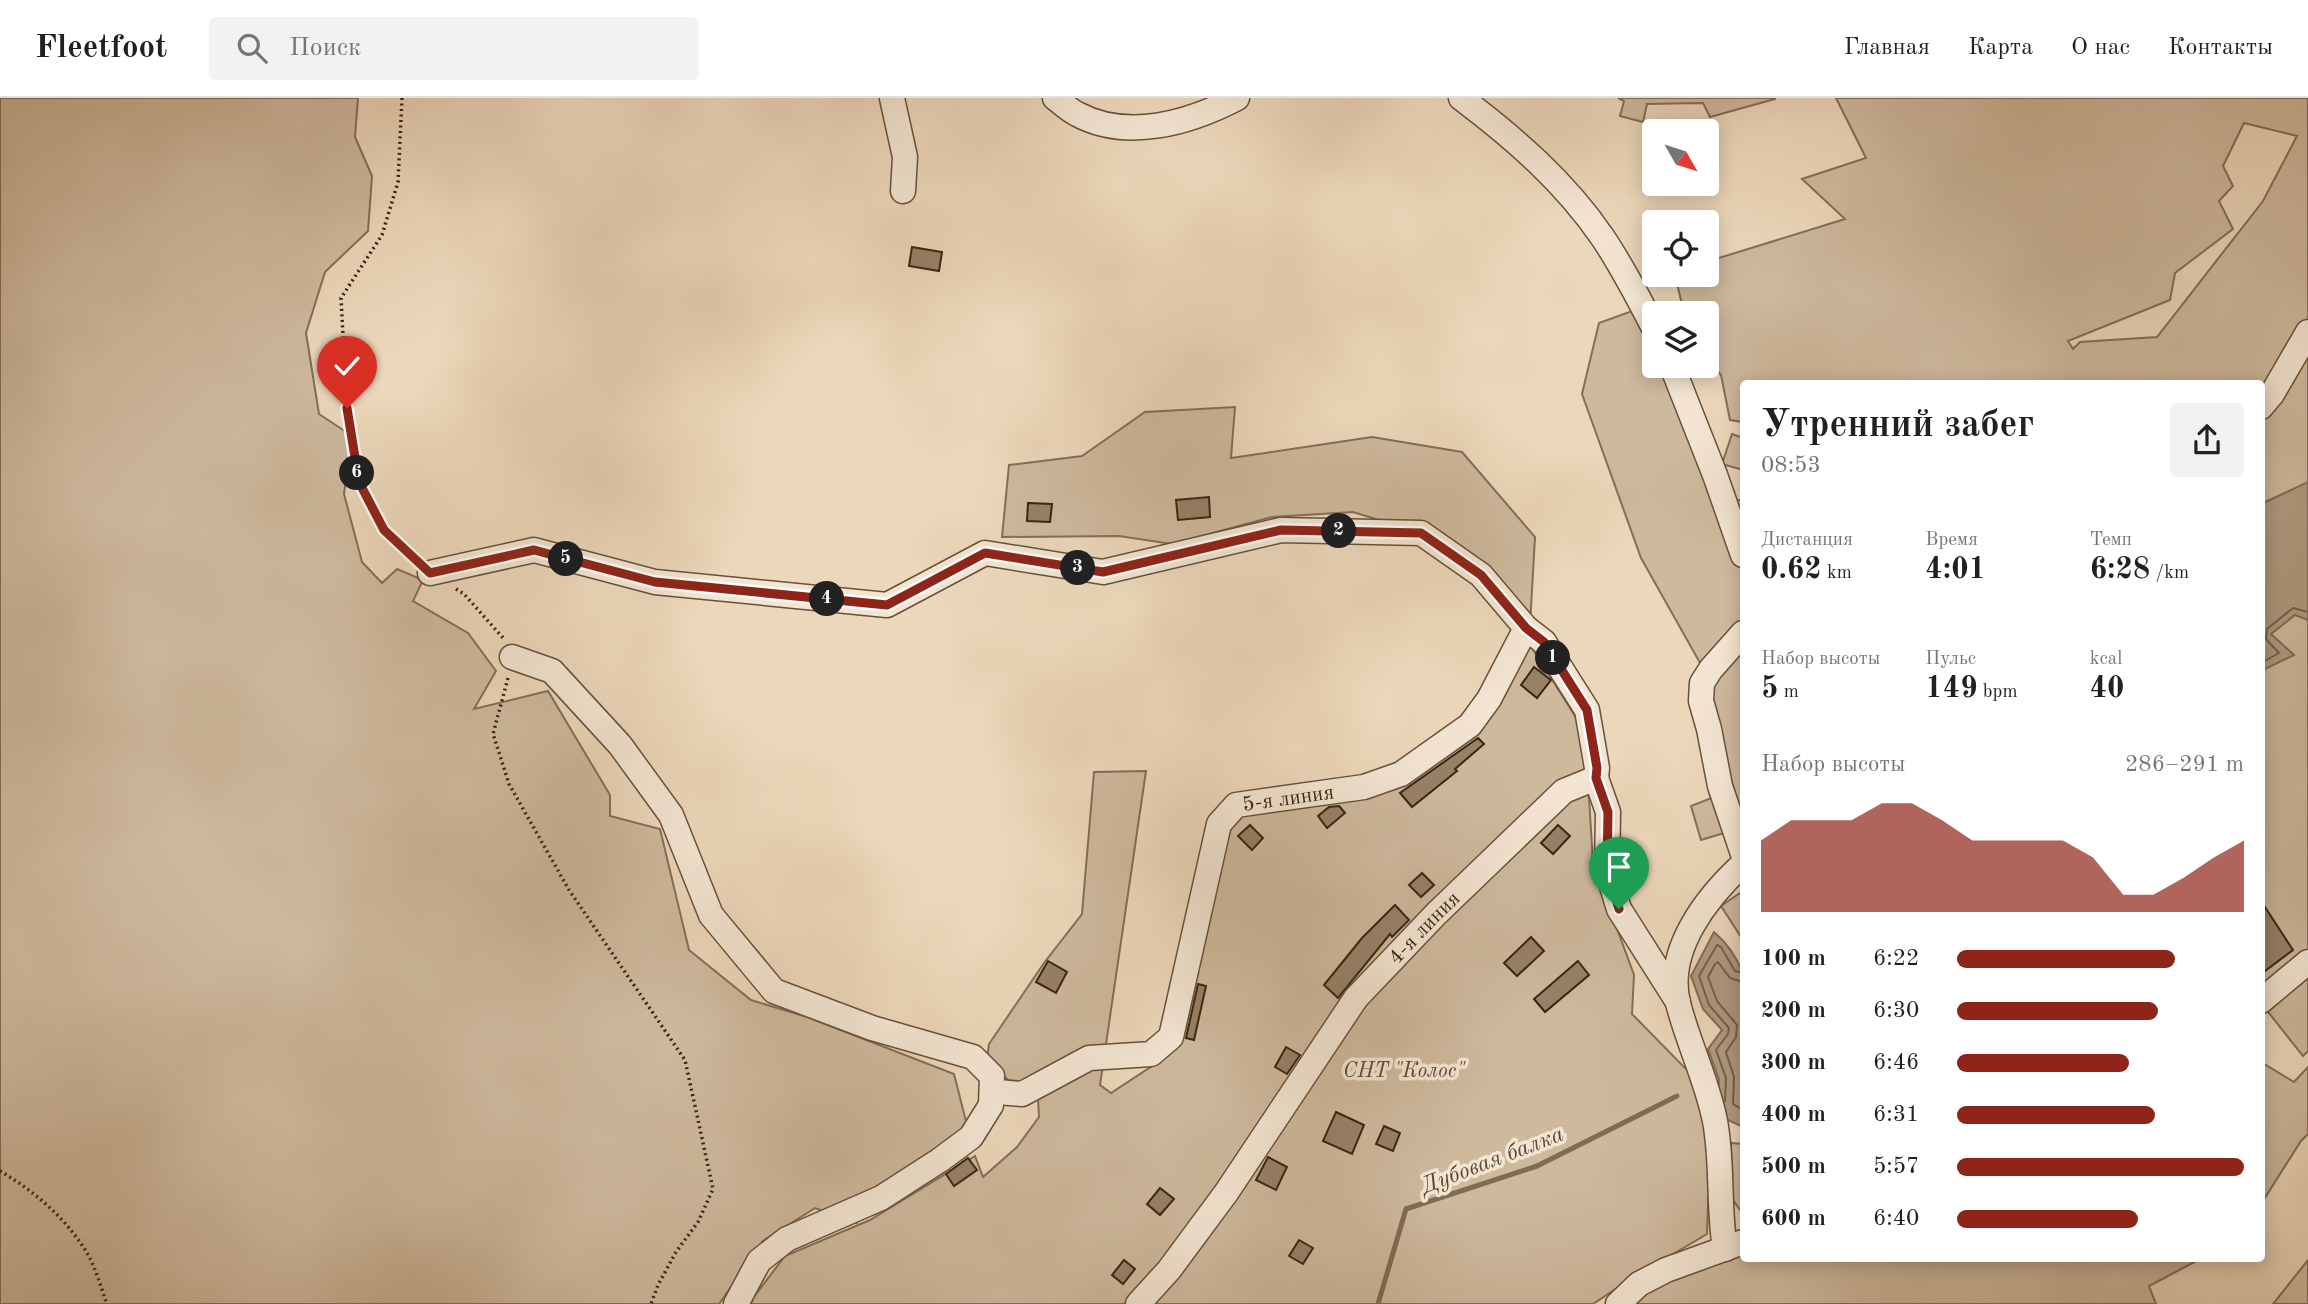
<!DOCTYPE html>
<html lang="ru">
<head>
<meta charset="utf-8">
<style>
  :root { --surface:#fff; --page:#f2f2f2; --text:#202124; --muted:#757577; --line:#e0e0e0; --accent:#8f2418 }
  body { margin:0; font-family:"Old Standard TT",serif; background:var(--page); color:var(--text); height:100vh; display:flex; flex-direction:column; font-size:26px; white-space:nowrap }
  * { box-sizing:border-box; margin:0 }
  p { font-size:23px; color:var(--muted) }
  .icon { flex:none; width:38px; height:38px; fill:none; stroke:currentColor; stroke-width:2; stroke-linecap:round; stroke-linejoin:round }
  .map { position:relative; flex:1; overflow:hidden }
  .panel { position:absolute; left:1740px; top:282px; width:525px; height:882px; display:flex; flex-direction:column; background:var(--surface); border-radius:7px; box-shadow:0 4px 18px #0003 }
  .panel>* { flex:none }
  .needle { width:46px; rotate:129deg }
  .tools { position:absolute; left:1642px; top:21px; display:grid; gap:14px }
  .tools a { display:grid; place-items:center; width:77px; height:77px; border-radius:7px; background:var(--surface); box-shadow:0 4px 18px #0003; font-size:35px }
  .pin { position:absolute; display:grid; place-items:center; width:60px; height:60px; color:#fff; margin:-72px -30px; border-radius:50% 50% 50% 0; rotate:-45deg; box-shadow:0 0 7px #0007 }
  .pin .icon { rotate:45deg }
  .km { position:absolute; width:35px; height:35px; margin:-18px; border-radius:50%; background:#222; color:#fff; font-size:19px; line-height:35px; text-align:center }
  .round { display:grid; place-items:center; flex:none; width:74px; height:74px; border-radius:7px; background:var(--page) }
  .headline { display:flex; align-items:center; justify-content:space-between; height:119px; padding:0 21px }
  h1 { font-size:38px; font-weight:600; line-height:52px }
  .stats { display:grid; grid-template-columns:repeat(3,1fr); gap:10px; height:119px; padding:7px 21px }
  .stats div { display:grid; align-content:center }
  .stats b { font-size:30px; font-weight:600 }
  .stats small { font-size:19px; font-weight:400 }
  .stats p { font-size:19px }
  .chart { height:196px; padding:14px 21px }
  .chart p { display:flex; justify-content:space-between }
  .chart svg { width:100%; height:126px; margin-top:7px; fill:var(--accent); opacity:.7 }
  ul { padding:0 21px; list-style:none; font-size:23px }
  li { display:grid; grid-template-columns:112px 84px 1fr; align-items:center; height:52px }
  li i { height:18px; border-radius:9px; background:var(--accent) }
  header { display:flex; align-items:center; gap:42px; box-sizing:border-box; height:98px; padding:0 35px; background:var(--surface); border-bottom:2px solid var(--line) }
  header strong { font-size:33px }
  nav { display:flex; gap:38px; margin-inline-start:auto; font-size:24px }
  .search { width:490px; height:63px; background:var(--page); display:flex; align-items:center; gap:18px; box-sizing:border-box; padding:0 24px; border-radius:7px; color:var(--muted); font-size:26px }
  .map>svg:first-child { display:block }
</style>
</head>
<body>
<header>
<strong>Fleetfoot</strong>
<div class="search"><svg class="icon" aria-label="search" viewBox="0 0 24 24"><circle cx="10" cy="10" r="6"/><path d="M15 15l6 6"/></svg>Поиск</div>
<nav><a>Главная</a><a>Карта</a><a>О нас</a><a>Контакты</a></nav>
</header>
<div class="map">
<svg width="2308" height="1206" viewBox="0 0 2308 1206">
  <rect width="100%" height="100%" fill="#ecd7ba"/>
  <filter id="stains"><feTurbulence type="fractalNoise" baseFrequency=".00286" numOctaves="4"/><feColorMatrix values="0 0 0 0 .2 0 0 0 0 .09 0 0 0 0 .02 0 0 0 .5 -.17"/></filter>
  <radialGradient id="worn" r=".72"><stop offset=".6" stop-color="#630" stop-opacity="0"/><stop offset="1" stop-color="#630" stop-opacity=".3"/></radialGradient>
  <path fill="#ceb99d" stroke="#846e56" stroke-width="2" fill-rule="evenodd" d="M0 0H358L355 39 372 78 368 133 325 174 306 235 319 316 352 338 344 396 362 464 382 485 397 471 423 482 413 503 468 535 496 573 474 611 548 593 610 697V718L660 731 689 852 751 902 807 919 954 976 968 1031 862 1098 857 1125 815 1110 763 1143 719 1206H0Z
    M1618 0H1775V1L1710 19 1703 5 1647 6 1643 24 1620 18 1624 3Z
    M1836 0H2308V953L2303 958 2261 905V285H1743V324L1730 322 1721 277 1706 259V215H1684L1675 177H1706V164L1845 121 1802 81 1866 60ZM2244 25 2297 38 2263 103 2157 239 2080 244 2073 251 2068 243 2170 202 2175 175 2233 131 2219 103 2233 88 2223 68Z
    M1635 212 1654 249V268H1663L1714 402H1743V732L1741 730 1701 742 1691 708 1729 693 1708 579 1641 460 1582 296 1599 225Z
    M1235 309 1231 360 1372 339 1462 354 1535 439 1529 545 1580 626 1587 666 1593 765 1634 877 1632 916 1690 975 1711 1018 1707 1136 1629 1182 1593 1206H751L753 1200 785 1158 870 1122 975 1058 983 1079 1017 1049 1039 1019 1037 983 1015 989 987 961 989 946 1044 865 1082 816 1094 674 1146 673 1100 987 1111 995 1158 964 1223 729 1241 711 1400 685 1518 562 1506 495 1421 435 1353 414 1272 419 1172 446 1119 438 1002 439 1009 367 1082 358 1145 314Z
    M1732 336 1743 340V372L1722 366Z
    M1743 793V842L1721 808Z
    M2261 964 2294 984 2308 969V1036L2301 1043 2261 1106Z
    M1731 1045 1743 1046V1116L1732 1101Z
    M1743 1154V1160H2202L2149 1188 2156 1206H1625L1638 1190Z
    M2308 1162V1206H2273Z"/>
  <path fill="#af9a80" stroke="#806b53" stroke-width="2" d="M2308 384V522L2295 517 2271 536 2294 557 2261 573V406Z
    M1714 834C1728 846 1737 859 1743 876V1029L1717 1017 1719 982 1708 951 1722 932 1703 911 1691 878Z"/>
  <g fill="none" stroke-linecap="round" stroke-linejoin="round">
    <path stroke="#745f48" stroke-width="2" d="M2261 565 2279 555 2266 541 2267 531 2293 510 2308 514
      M1743 884 1730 880 1718 864 1715 866 1708 879 1717 903 1737 927 1736 939 1726 954 1734 979 1733 1006 1743 1012
      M1725 1003 1726 980 1716 952 1728 936 1729 930 1709 907 1699 878 1717 847 1721 849 1735 873 1743 875"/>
    <path stroke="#806b53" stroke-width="5" d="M1378 1206 1406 1111 1537 1068 1677 998"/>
  </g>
  <path fill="#978168" stroke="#3a2410" stroke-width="2" d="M912 149 942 154 939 173 909 168Z
    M1209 399 1210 419 1178 422 1176 402Z
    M1028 405 1052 406 1050 424 1027 423Z
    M1534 569 1551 582 1537 600 1521 587Z
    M1478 640 1484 646 1455 671 1457 673 1412 709 1400 695Z
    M1339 708 1345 715 1327 730 1318 718 1329 709Z
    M1250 727 1263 740 1252 752 1238 738Z
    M1558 727 1570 738 1553 756 1541 745Z
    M1422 775 1434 787 1421 799 1409 787Z
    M2261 803 2293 852 2261 876Z
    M1395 807 1409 822 1392 839 1390 836 1338 900 1324 887 1362 840Z
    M1531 839 1544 853 1517 878 1504 865Z
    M1048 863 1067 874 1056 895 1036 884Z
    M1578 863 1589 877 1545 914 1534 901Z
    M1198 886 1206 888 1194 942 1186 940Z
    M1286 949 1300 957 1287 976 1275 969Z
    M1336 1014 1364 1027 1352 1056 1323 1043Z
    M1384 1028 1400 1035 1393 1053 1376 1046Z
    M1268 1059 1287 1069 1276 1092 1256 1082Z
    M968 1060 977 1072 954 1088 946 1076Z
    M1160 1090 1174 1101 1160 1117 1147 1106Z
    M1299 1142 1313 1150 1303 1166 1289 1158Z
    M1124 1162 1135 1171 1123 1186 1112 1177Z"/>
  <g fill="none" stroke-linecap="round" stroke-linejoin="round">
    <defs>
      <g id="minor">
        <path d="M892 0 905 59 903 93"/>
        <path d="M1055 0C1062 5 1069 12 1077 16 1127 43 1189 25 1237 0"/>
        <path d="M1461 0C1514 40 1565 84 1603 140 1622 168 1638 199 1654 230"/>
        <path d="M1672 268 1715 377 1743 457"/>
        <path d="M2261 309 2272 296 2308 234"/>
        <path d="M430 475 534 452 655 484 887 507 985 455 1103 474 1281 432 1421 435 1481 477 1526 530"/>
        <path d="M1743 535 1711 571 1702 585 1701 603 1709 631 1720 688 1743 756"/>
        <path d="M512 559 552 573 620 647 671 717 711 817 774 893 872 930 973 959 992 978 991 1007 971 1039 940 1062 881 1100 787 1141 759 1163 736 1206"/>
        <path d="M2261 903 2308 864"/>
        <path id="s1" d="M998 994 1022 996 1089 960 1151 956 1171 939 1219 726 1236 707 1364 689 1401 676 1470 627 1489 601 1526 530 1544 544 1587 612 1597 670 1596 680"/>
        <path d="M1725 1151C1718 1108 1723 1065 1715 1023 1707 982 1688 945 1678 905 1665 852 1707 799 1743 766"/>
        <path id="s2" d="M1138 1206 1169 1172 1226 1095 1356 900 1436 816 1564 693 1596 680 1608 714 1607 772 1619 811 1678 904"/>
        <path d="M1618 1206 1639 1186 1666 1172 1743 1144"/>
      </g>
    </defs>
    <use href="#minor" stroke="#66513a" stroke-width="27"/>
    <path stroke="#3a2410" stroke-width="3.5" stroke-dasharray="2 3.5" stroke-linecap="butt" d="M402 0 398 84 382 137 341 200 347 310 359 384 384 432 416 462
      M456 491 464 496 504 541
      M508 580 493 636 509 686 569 792 685 962 713 1091 698 1124 676 1154 658 1187 651 1206
      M0 1073C34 1093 66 1120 87 1155 96 1170 101 1190 107 1206"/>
    <use href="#minor" stroke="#f3e5d2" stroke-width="24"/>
  </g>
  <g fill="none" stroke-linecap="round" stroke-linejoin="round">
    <defs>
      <path id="route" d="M347 310 359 384 384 432 430 475 534 452 655 484 887 507 985 455 1103 474 1281 432 1421 435 1481 477 1526 530 1544 544 1587 612 1597 670 1596 680 1608 714 1607 772 1619 811"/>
    </defs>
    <use href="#route" stroke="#fff" stroke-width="14"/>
    <use href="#route" stroke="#8f2418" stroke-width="9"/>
  </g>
  <g text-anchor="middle" stroke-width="7" stroke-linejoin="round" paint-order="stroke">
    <g font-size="21" fill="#3a2410" stroke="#f3e5d2">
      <text dy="7" stroke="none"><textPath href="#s1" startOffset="485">5-я линия</textPath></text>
      <text dy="7" stroke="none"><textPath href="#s2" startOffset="474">4-я линия</textPath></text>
    </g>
    <g font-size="21" font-style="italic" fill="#5f4933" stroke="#f3e5d2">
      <text x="1404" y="979">СНТ "Колос"</text>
    </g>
    <g font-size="23" font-style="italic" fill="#5d4732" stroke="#f3e5d2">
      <text transform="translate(1492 1061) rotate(-21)" y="8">Дубовая балка</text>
    </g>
  </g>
  <rect width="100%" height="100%" filter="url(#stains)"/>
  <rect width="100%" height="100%" fill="url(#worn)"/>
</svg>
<div class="tools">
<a><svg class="needle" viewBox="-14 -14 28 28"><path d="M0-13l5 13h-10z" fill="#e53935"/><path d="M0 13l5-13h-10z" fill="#757577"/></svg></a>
<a><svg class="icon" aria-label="locate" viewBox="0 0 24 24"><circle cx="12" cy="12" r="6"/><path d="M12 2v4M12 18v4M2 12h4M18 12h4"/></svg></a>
<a><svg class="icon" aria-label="layers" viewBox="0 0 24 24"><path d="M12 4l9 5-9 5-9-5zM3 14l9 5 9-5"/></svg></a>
</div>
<div class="pin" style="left:1619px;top:811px;background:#1e9e55"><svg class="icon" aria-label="arrive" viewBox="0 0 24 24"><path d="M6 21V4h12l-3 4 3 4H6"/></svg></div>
<div class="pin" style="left:347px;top:310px;background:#d93025"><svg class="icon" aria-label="check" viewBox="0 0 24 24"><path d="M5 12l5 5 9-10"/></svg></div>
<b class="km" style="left:1553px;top:560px">1</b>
<b class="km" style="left:1339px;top:433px">2</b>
<b class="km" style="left:1078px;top:470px">3</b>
<b class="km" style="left:827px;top:501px">4</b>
<b class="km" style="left:566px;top:461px">5</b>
<b class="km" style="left:357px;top:375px">6</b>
<section class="panel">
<div class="headline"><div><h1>Утренний забег</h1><p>08:53</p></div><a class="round"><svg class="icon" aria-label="share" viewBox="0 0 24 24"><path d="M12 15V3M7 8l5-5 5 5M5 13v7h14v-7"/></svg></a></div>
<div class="stats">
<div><p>Дистанция</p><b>0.62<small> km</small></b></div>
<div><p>Время</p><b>4:01</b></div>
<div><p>Темп</p><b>6:28<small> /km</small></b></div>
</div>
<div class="stats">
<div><p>Набор высоты</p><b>5<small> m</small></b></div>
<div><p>Пульс</p><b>149<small> bpm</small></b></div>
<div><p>kcal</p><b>40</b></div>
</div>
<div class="chart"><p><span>Набор высоты</span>286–291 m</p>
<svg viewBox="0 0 160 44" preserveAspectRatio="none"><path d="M0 44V19L10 12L20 12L30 12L40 6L50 6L60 12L70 19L80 19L90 19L100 19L110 25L120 38L130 38L140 32L150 25L160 19V44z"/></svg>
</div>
<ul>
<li><b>100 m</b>6:22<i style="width:76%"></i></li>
<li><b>200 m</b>6:30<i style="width:70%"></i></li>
<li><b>300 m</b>6:46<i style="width:60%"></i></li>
<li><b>400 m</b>6:31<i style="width:69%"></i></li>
<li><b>500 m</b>5:57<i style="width:100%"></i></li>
<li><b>600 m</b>6:40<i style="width:63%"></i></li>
</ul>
</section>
</div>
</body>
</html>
